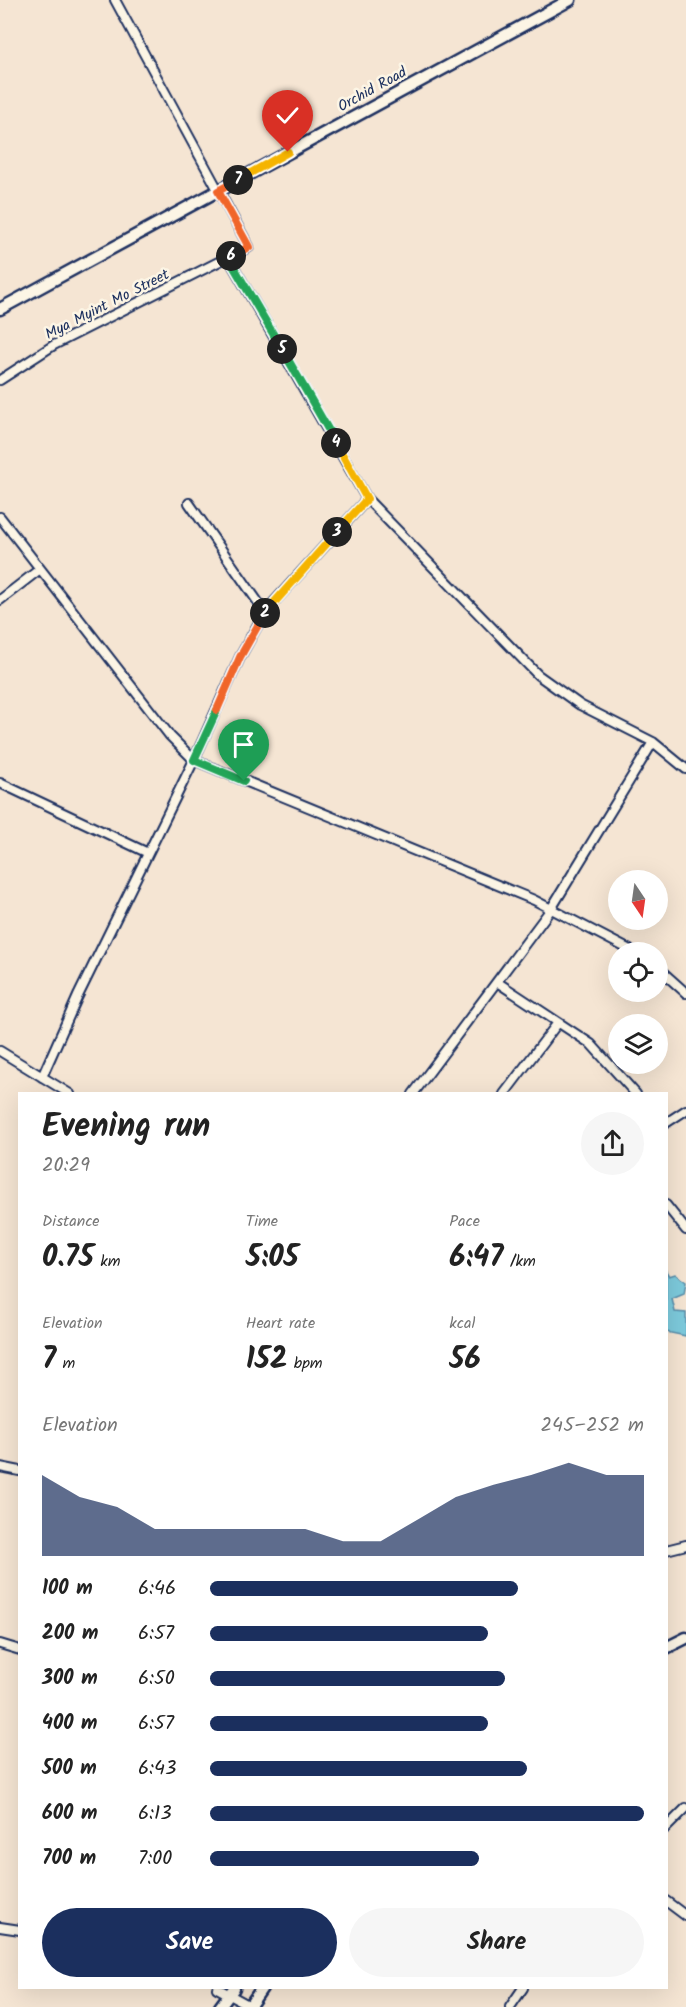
<!DOCTYPE html>
<html lang="en">
<head>
<meta charset="utf-8">
<style>
  :root { --surface:#fff; --page:#f6f6f6; --text:#222; --muted:#767676; --accent:#1b2f5e }
  body { margin:0; font-family:Kalam,sans-serif; background:var(--page); color:var(--text); height:100vh; display:flex; flex-direction:column; font-size:22px; white-space:nowrap }
  * { box-sizing:border-box; margin:0 }
  p { font-size:20px; color:var(--muted) }
  .icon { flex:none; width:33px; height:33px; fill:none; stroke:currentColor; stroke-width:2; stroke-linecap:round; stroke-linejoin:round }
  .map { position:relative; flex:1; overflow:hidden }
  .side { position:absolute; left:18px; top:1092px; width:650px; height:897px; display:flex; flex-direction:column; background:var(--surface); border-radius:0px; box-shadow:0 6px 24px #0002 }
  .side>* { flex:none }
  .needle { width:39px; rotate:167deg }
  .tools { position:absolute; left:608px; top:870px; display:grid; gap:12px }
  .tools a { display:grid; place-items:center; width:60px; height:60px; border-radius:50%; background:var(--surface); box-shadow:0 6px 24px #0002; font-size:30px }
  .pin { position:absolute; display:grid; place-items:center; width:51px; height:51px; color:#fff; margin:-62px -26px; border-radius:50% 50% 50% 0; rotate:-45deg; box-shadow:0 0 6px #0007 }
  .pin .icon { rotate:45deg }
  .km { position:absolute; width:30px; height:30px; margin:-15px; border-radius:50%; background:#222; color:#fff; font-size:16px; line-height:30px; text-align:center }
  .round { display:grid; place-items:center; flex:none; width:63px; height:63px; border-radius:32px; background:var(--page) }
  .summary { display:flex; align-items:center; justify-content:space-between; height:102px; padding:0 24px }
  h1 { font-size:33px; font-weight:800; line-height:45px }
  .stats { display:grid; grid-template-columns:repeat(3,1fr); gap:9px; height:102px; padding:6px 24px }
  .stats div { display:grid; align-content:center }
  .stats b { font-size:30px; font-weight:800 }
  .stats small { font-size:16px; font-weight:400 }
  .stats p { font-size:16px }
  .chart { height:168px; padding:12px 24px }
  .chart p { display:flex; justify-content:space-between }
  .chart svg { width:100%; height:108px; margin-top:6px; fill:var(--accent); opacity:.7 }
  .primary-button { display:flex; gap:12px; margin-top:auto; padding:12px 24px }
  .primary-button a { flex:1; height:69px; border-radius:36px; background:var(--accent); color:#fff; font-size:24px; font-weight:800; line-height:69px; text-align:center }
  .primary-button a+a { background:var(--page); color:var(--text) }
  ul { padding:0 24px; list-style:none; font-size:20px }
  li { display:grid; grid-template-columns:96px 72px 1fr; align-items:center; height:45px }
  li i { height:15px; border-radius:8px; background:var(--accent) }
  .map>svg:first-child { display:block }
</style>
</head>
<body>
<div class="map">
<svg width="686" height="2007" viewBox="0 0 686 2007">
  <rect width="100%" height="100%" fill="#f5e5d3"/>
  <filter id="ink" filterUnits="userSpaceOnUse"><feTurbulence type="fractalNoise" baseFrequency=".0167" numOctaves="2"/><feDisplacementMap in="SourceGraphic" scale="12" xChannelSelector="R" yChannelSelector="G"/><feConvolveMatrix kernelMatrix="1 2 1 2 8 2 1 2 1" color-interpolation-filters="sRGB"/></filter>
  <g filter="url(#ink)">
    <path fill="#7dcadc" stroke="#568caa" stroke-width="1.5" d="M666 1271 669 1276 675 1274 686 1282 684 1294 672 1299 675 1312 686 1313V1336L666 1332Z"/>
    <g fill="none" stroke-linecap="round" stroke-linejoin="round">
      <defs>
        <path id="street" d="M115 0 249 247 228 257 367 499 538 675 580 705 653 742 686 769
          M0 380 54 345 228 257
          M189 503 265 612
          M0 517 170 736 194 760 534 900 634 952
          M0 600 40 569
          M0 783 148 853
          M657 967 686 993
          M497 982 591 1044 636 1094
          M0 1051 70 1094
          M42 1077 78 996 194 760 240 657 265 612 367 499
          M413 1094 551 909 653 742
          M504 1094 557 1024
          M666 1123 686 1110
          M666 1205 686 1230
          M0 1467 20 1471
          M666 1550 686 1545
          M0 1644 20 1650
          M666 1828 686 1808
          M666 1901 686 1916
          M0 1927 20 1930
          M217 1988 250 2006
          M510 2007 523 1988"/>
        <path id="secondary" d="M0 309 570 0
          M666 1648 686 1638
          M220 2007 234 1988
          M249 2007 262 1988"/>
      </defs>
      <use href="#street" stroke="#1b2f5e" stroke-width="12"/>
      <use href="#secondary" stroke="#1b2f5e" stroke-width="15"/>
      <use href="#street" stroke="#fcf5e5" stroke-width="8"/>
      <use href="#secondary" stroke="#fcf5e5" stroke-width="10"/>
    </g>
  </g>
  <g fill="none" stroke-linecap="round" stroke-linejoin="round" filter="url(#ink)">
    <defs>
      <path id="split-1" d="M217 710 194 760 244 781"/>
      <path id="split-2" d="M217 710 240 657 265 613"/>
      <path id="split-3" d="M265 613 337 532"/>
      <path id="split-4" d="M336 443 367 499 337 532"/>
      <path id="split-5" d="M282 349 336 443"/>
      <path id="split-6" d="M231 256 228 257 282 349"/>
      <path id="split-7" d="M231 256 249 247 218 191 238 180"/>
      <path id="split-8" d="M238 180 288 152"/>
    </defs>
    <use href="#split-1" stroke="#fff" stroke-width="12"/>
    <use href="#split-2" stroke="#fff" stroke-width="12"/>
    <use href="#split-3" stroke="#fff" stroke-width="12"/>
    <use href="#split-4" stroke="#fff" stroke-width="12"/>
    <use href="#split-5" stroke="#fff" stroke-width="12"/>
    <use href="#split-6" stroke="#fff" stroke-width="12"/>
    <use href="#split-7" stroke="#fff" stroke-width="12"/>
    <use href="#split-8" stroke="#fff" stroke-width="12"/>
    <use href="#split-1" stroke="#22a559" stroke-width="8"/>
    <use href="#split-2" stroke="#f0652b" stroke-width="8"/>
    <use href="#split-3" stroke="#f5b400" stroke-width="8"/>
    <use href="#split-4" stroke="#f5b400" stroke-width="8"/>
    <use href="#split-5" stroke="#22a559" stroke-width="8"/>
    <use href="#split-6" stroke="#22a559" stroke-width="8"/>
    <use href="#split-7" stroke="#f0652b" stroke-width="8"/>
    <use href="#split-8" stroke="#f5b400" stroke-width="8"/>
  </g>
  <g text-anchor="middle" stroke-width="5" stroke-linejoin="round" paint-order="stroke">
    <g font-size="15" fill="#1b2f5e" stroke="#fcf5e5">
      <text transform="translate(372 89) rotate(-29)" y="5">Orchid Road</text>
      <text transform="translate(107 304) rotate(-27)" y="5">Mya Myint Mo Street</text>
    </g>
  </g>
</svg>
<div class="tools">
<a><svg class="needle" viewBox="-14 -14 28 28"><path d="M0-13l5 13h-10z" fill="#e53935"/><path d="M0 13l5-13h-10z" fill="#767676"/></svg></a>
<a><svg class="icon" aria-label="locate" viewBox="0 0 24 24"><circle cx="12" cy="12" r="6"/><path d="M12 2v4M12 18v4M2 12h4M18 12h4"/></svg></a>
<a><svg class="icon" aria-label="layers" viewBox="0 0 24 24"><path d="M12 4l9 5-9 5-9-5zM3 14l9 5 9-5"/></svg></a>
</div>
<div class="pin" style="left:244px;top:781px;background:#1e9e55"><svg class="icon" aria-label="arrive" viewBox="0 0 24 24"><path d="M6 21V4h12l-3 4 3 4H6"/></svg></div>
<div class="pin" style="left:288px;top:152px;background:#d93025"><svg class="icon" aria-label="check" viewBox="0 0 24 24"><path d="M5 12l5 5 9-10"/></svg></div>
<b class="km" style="left:265px;top:613px">2</b>
<b class="km" style="left:337px;top:532px">3</b>
<b class="km" style="left:336px;top:443px">4</b>
<b class="km" style="left:282px;top:349px">5</b>
<b class="km" style="left:231px;top:256px">6</b>
<b class="km" style="left:238px;top:180px">7</b>
<section class="side">
<div class="summary"><div><h1>Evening run</h1><p>20:29</p></div><a class="round"><svg class="icon" aria-label="share" viewBox="0 0 24 24"><path d="M12 15V3M7 8l5-5 5 5M5 13v7h14v-7"/></svg></a></div>
<div class="stats">
<div><p>Distance</p><b>0.75<small> km</small></b></div>
<div><p>Time</p><b>5:05</b></div>
<div><p>Pace</p><b>6:47<small> /km</small></b></div>
</div>
<div class="stats">
<div><p>Elevation</p><b>7<small> m</small></b></div>
<div><p>Heart rate</p><b>152<small> bpm</small></b></div>
<div><p>kcal</p><b>56</b></div>
</div>
<div class="chart"><p><span>Elevation</span>245–252 m</p>
<svg viewBox="0 0 160 44" preserveAspectRatio="none"><path d="M0 44V11L10 20L20 24L30 33L40 33L50 33L60 33L70 33L80 38L90 38L100 29L110 20L120 15L130 11L140 6L150 11L160 11V44z"/></svg>
</div>
<ul>
<li><b>100 m</b>6:46<i style="width:71%"></i></li>
<li><b>200 m</b>6:57<i style="width:64%"></i></li>
<li><b>300 m</b>6:50<i style="width:68%"></i></li>
<li><b>400 m</b>6:57<i style="width:64%"></i></li>
<li><b>500 m</b>6:43<i style="width:73%"></i></li>
<li><b>600 m</b>6:13<i style="width:100%"></i></li>
<li><b>700 m</b>7:00<i style="width:62%"></i></li>
</ul>
<div class="primary-button"><a>Save</a><a>Share</a></div>
</section>
</div>
</body>
</html>
